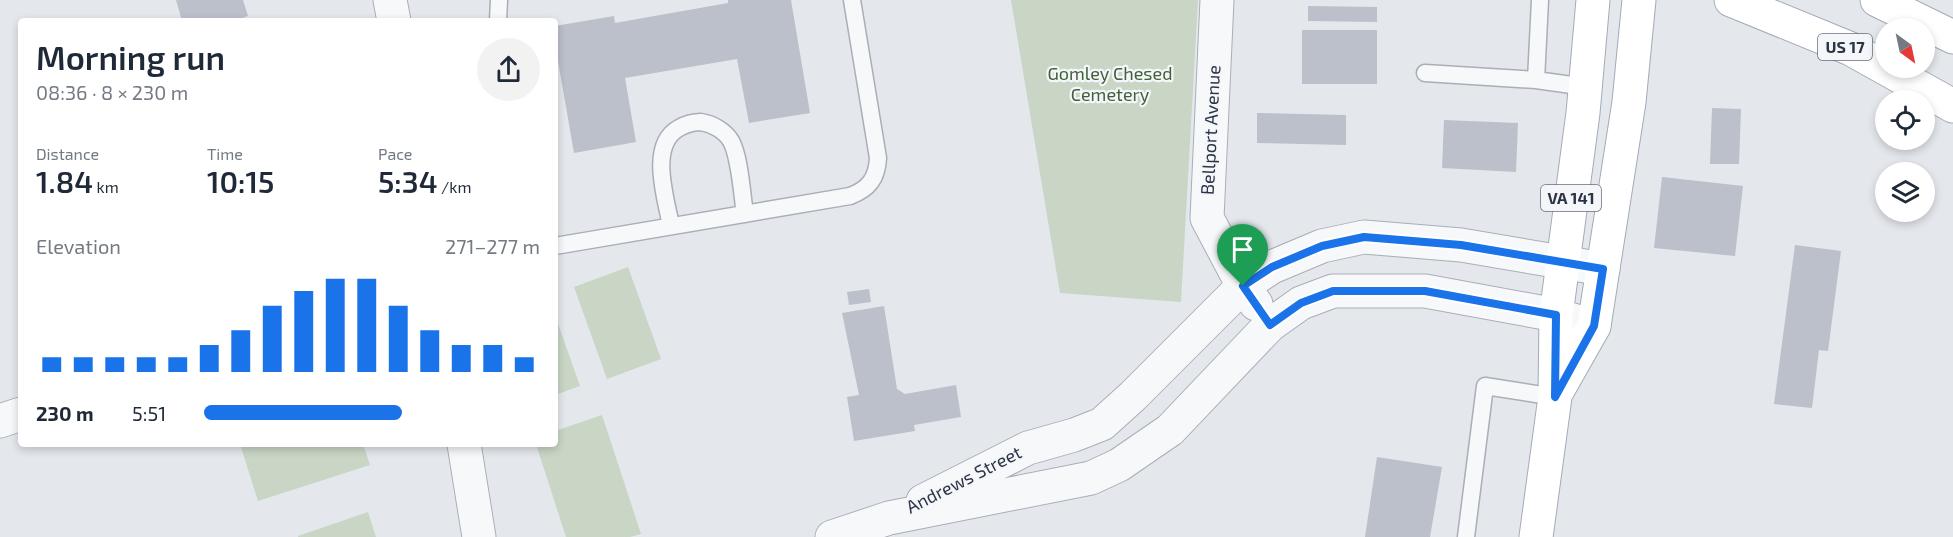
<!DOCTYPE html>
<html lang="en">
<head>
<meta charset="utf-8">
<style>
  :root { --surface:#fff; --page:#f2f2f3; --text:#1f2937; --muted:#747a83; --accent:#1a73e8 }
  body { margin:0; font-family:"Exo 2",sans-serif; background:var(--page); color:var(--text); height:100vh; display:flex; flex-direction:column; font-size:22px; white-space:nowrap }
  * { box-sizing:border-box; margin:0 }
  p { font-size:20px; color:var(--muted) }
  .icon { flex:none; width:33px; height:33px; fill:none; stroke:currentColor; stroke-width:2; stroke-linecap:round; stroke-linejoin:round }
  .map { position:relative; flex:1; overflow:hidden }
  .drawer { position:absolute; left:18px; top:18px; width:540px; height:429px; display:flex; flex-direction:column; background:var(--surface); border-radius:6px; box-shadow:0 3px 9px #0003 }
  .drawer>* { flex:none }
  .needle { width:39px; rotate:147deg }
  .controls { position:absolute; left:1875px; top:18px; display:grid; gap:12px }
  .controls a { display:grid; place-items:center; width:60px; height:60px; border-radius:50%; background:var(--surface); box-shadow:0 3px 9px #0003; font-size:30px }
  .pin { position:absolute; display:grid; place-items:center; width:51px; height:51px; color:#fff; margin:-62px -26px; border-radius:50% 50% 50% 0; rotate:-45deg; box-shadow:0 0 6px #0007 }
  .pin .icon { rotate:45deg }
  .round { display:grid; place-items:center; flex:none; width:63px; height:63px; border-radius:32px; background:var(--page) }
  .head { display:flex; align-items:center; justify-content:space-between; height:102px; padding:0 18px }
  h1 { font-size:33px; font-weight:600; line-height:45px }
  .metrics { display:grid; grid-template-columns:repeat(3,1fr); gap:9px; height:102px; padding:6px 18px }
  .metrics div { display:grid; align-content:center }
  .metrics b { font-size:30px; font-weight:600 }
  .metrics small { font-size:16px; font-weight:400 }
  .metrics p { font-size:16px }
  .chart { height:168px; padding:12px 18px }
  .chart p { display:flex; justify-content:space-between }
  .chart svg { width:100%; height:108px; margin-top:6px; stroke:var(--accent); stroke-width:6 }
  ul { padding:0 18px; list-style:none; font-size:20px }
  li { display:grid; grid-template-columns:96px 72px 1fr; align-items:center; height:45px }
  li i { height:15px; border-radius:8px; background:var(--accent) }
  .map>svg:first-child { display:block }
</style>
</head>
<body>
<div class="map">
<svg width="1953" height="537" viewBox="0 0 1953 537">
  <rect width="100%" height="100%" fill="#e4e7ec"/>
  <path fill="#c9d6c5" d="M1011 0H1198L1181 302 1060 293Z
    M628 267 661 359 607 379 574 287Z
    M555 315 580 386 555 395Z
    M602 415 641 534 630 537H566L536 444H555V431Z
    M240 444H363L370 465 258 501Z
    M368 512 376 537H298V536Z"/>
  <path fill="#bbc0ca" d="M176 0H243L248 16 233 21H182Z
    M728 0H791L810 113 749 123 737 59 625 78 636 142 574 153 555 44V26L614 16 615 23 728 3Z
    M1308 6 1377 7V22L1308 21Z
    M1302 30H1377V84H1302Z
    M1712 108 1741 109 1739 164H1710Z
    M1257 113 1346 115V145L1257 143Z
    M1444 120 1518 123 1516 172 1442 168Z
    M1662 177 1743 186 1735 256 1654 248Z
    M1795 245 1841 251 1828 351 1819 350 1812 408 1774 404Z
    M869 289 871 302 849 305 847 292Z
    M884 306 897 389 905 394 956 385 961 417 914 425 915 431 854 441 847 397 859 395 842 313Z
    M1377 457 1442 467 1430 537H1365Z"/>
  <g fill="none" stroke-linecap="round" stroke-linejoin="round">
    <defs>
      <path id="lane" d="M1540 0 1536 80 1586 87
        M498 21 499 0
        M1425 73 1536 80
        M671 226C666 198 648 145 679 128 686 124 693 122 701 122 713 124 725 131 731 141 740 157 742 195 745 214
        M555 246 850 196C869 189 877 178 878 158L852 0
        M1466 537 1485 386 1555 397"/>
      <path id="street" d="M390 0 394 21
        M1217 0 1207 218 1243 286 1256 304
        M0 421 21 414
        M464 444 479 537
        M923 501 1028 448 1074 435 1102 424 1133 396 1243 286 1272 267 1322 246 1364 237 1461 245 1603 269
        M832 537 889 518 1091 478 1119 465 1170 430 1270 325 1301 303 1333 291H1425L1556 315 1594 326"/>
      <path id="primary" d="M1731 0 1851 49 1953 106
        M1877 0 1953 37
        M1556 393 1594 326 1629 102 1639 0
        M1536 537 1555 397 1556 315 1583 113 1593 0"/>
    </defs>
    <use href="#lane" stroke="#a9aeb7" stroke-width="19"/>
    <use href="#street" stroke="#a9aeb7" stroke-width="35"/>
    <use href="#primary" stroke="#a3abb8" stroke-width="35"/>
    <use href="#lane" stroke="#f7f8fa" stroke-width="16"/>
    <use href="#street" stroke="#f7f8fa" stroke-width="33"/>
    <use href="#primary" stroke="#fff" stroke-width="33"/>
  </g>
  <g fill="none" stroke-linecap="round" stroke-linejoin="round">
    <defs>
      <path id="route" d="M1364 237 1461 245 1603 269 1594 326 1555 397 1556 315 1425 291H1333L1301 303 1270 325 1243 286 1272 267 1322 246Z"/>
    </defs>
    <use href="#route" stroke="#fff" stroke-width="12"/>
    <use href="#route" stroke="#1a73e8" stroke-width="8"/>
  </g>
  <g text-anchor="middle" stroke-width="4.5" stroke-linejoin="round" paint-order="stroke">
    <g fill="#f4f6f9" stroke="#676e7b" stroke-width="1.5">
      <rect x="1818" y="34" width="54" height="26" rx="4.5"/>
      <rect x="1541" y="185" width="60" height="26" rx="4.5"/>
    </g>
    <g font-size="16" font-weight="bold" fill="#2b3445">
      <text x="1845" y="53">US 17</text>
      <text x="1571" y="204">VA 141</text>
    </g>
    <g font-size="18" fill="#3f6138" stroke="#f4f6f9">
      <text x="1110" y="80">Gomley Chesed<tspan x="1110" dy="21">Cemetery</tspan></text>
    </g>
    <g font-size="18" fill="#2b3445" stroke="#f4f6f9">
      <text transform="translate(1211 130) rotate(-87)" y="6">Bellport Avenue</text>
      <text transform="translate(964 480) rotate(-27)" y="6">Andrews Street</text>
    </g>
  </g>
</svg>
<div class="controls">
<a><svg class="needle" viewBox="-14 -14 28 28"><path d="M0-13l5 13h-10z" fill="#e53935"/><path d="M0 13l5-13h-10z" fill="#747a83"/></svg></a>
<a><svg class="icon" aria-label="locate" viewBox="0 0 24 24"><circle cx="12" cy="12" r="6"/><path d="M12 2v4M12 18v4M2 12h4M18 12h4"/></svg></a>
<a><svg class="icon" aria-label="layers" viewBox="0 0 24 24"><path d="M12 4l9 5-9 5-9-5zM3 14l9 5 9-5"/></svg></a>
</div>
<div class="pin" style="left:1243px;top:286px;background:#1e9e55"><svg class="icon" aria-label="arrive" viewBox="0 0 24 24"><path d="M6 21V4h12l-3 4 3 4H6"/></svg></div>
<section class="drawer">
<div class="head"><div><h1>Morning run</h1><p>08:36 · 8 × 230 m</p></div><a class="round"><svg class="icon" aria-label="share" viewBox="0 0 24 24"><path d="M12 15V3M7 8l5-5 5 5M5 13v7h14v-7"/></svg></a></div>
<div class="metrics">
<div><p>Distance</p><b>1.84<small> km</small></b></div>
<div><p>Time</p><b>10:15</b></div>
<div><p>Pace</p><b>5:34<small> /km</small></b></div>
</div>
<div class="chart"><p><span>Elevation</span>271–277 m</p>
<svg viewBox="0 0 160 44" preserveAspectRatio="none"><path d="M5 44V38M15 44V38M25 44V38M35 44V38M45 44V38M55 44V33M65 44V27M75 44V17M85 44V11M95 44V6M105 44V6M115 44V17M125 44V27M135 44V33M145 44V33M155 44V38"/></svg>
</div>
<ul>
<li><b>230 m</b>5:51<i style="width:59%"></i></li>
</ul>
</section>
</div>
</body>
</html>
